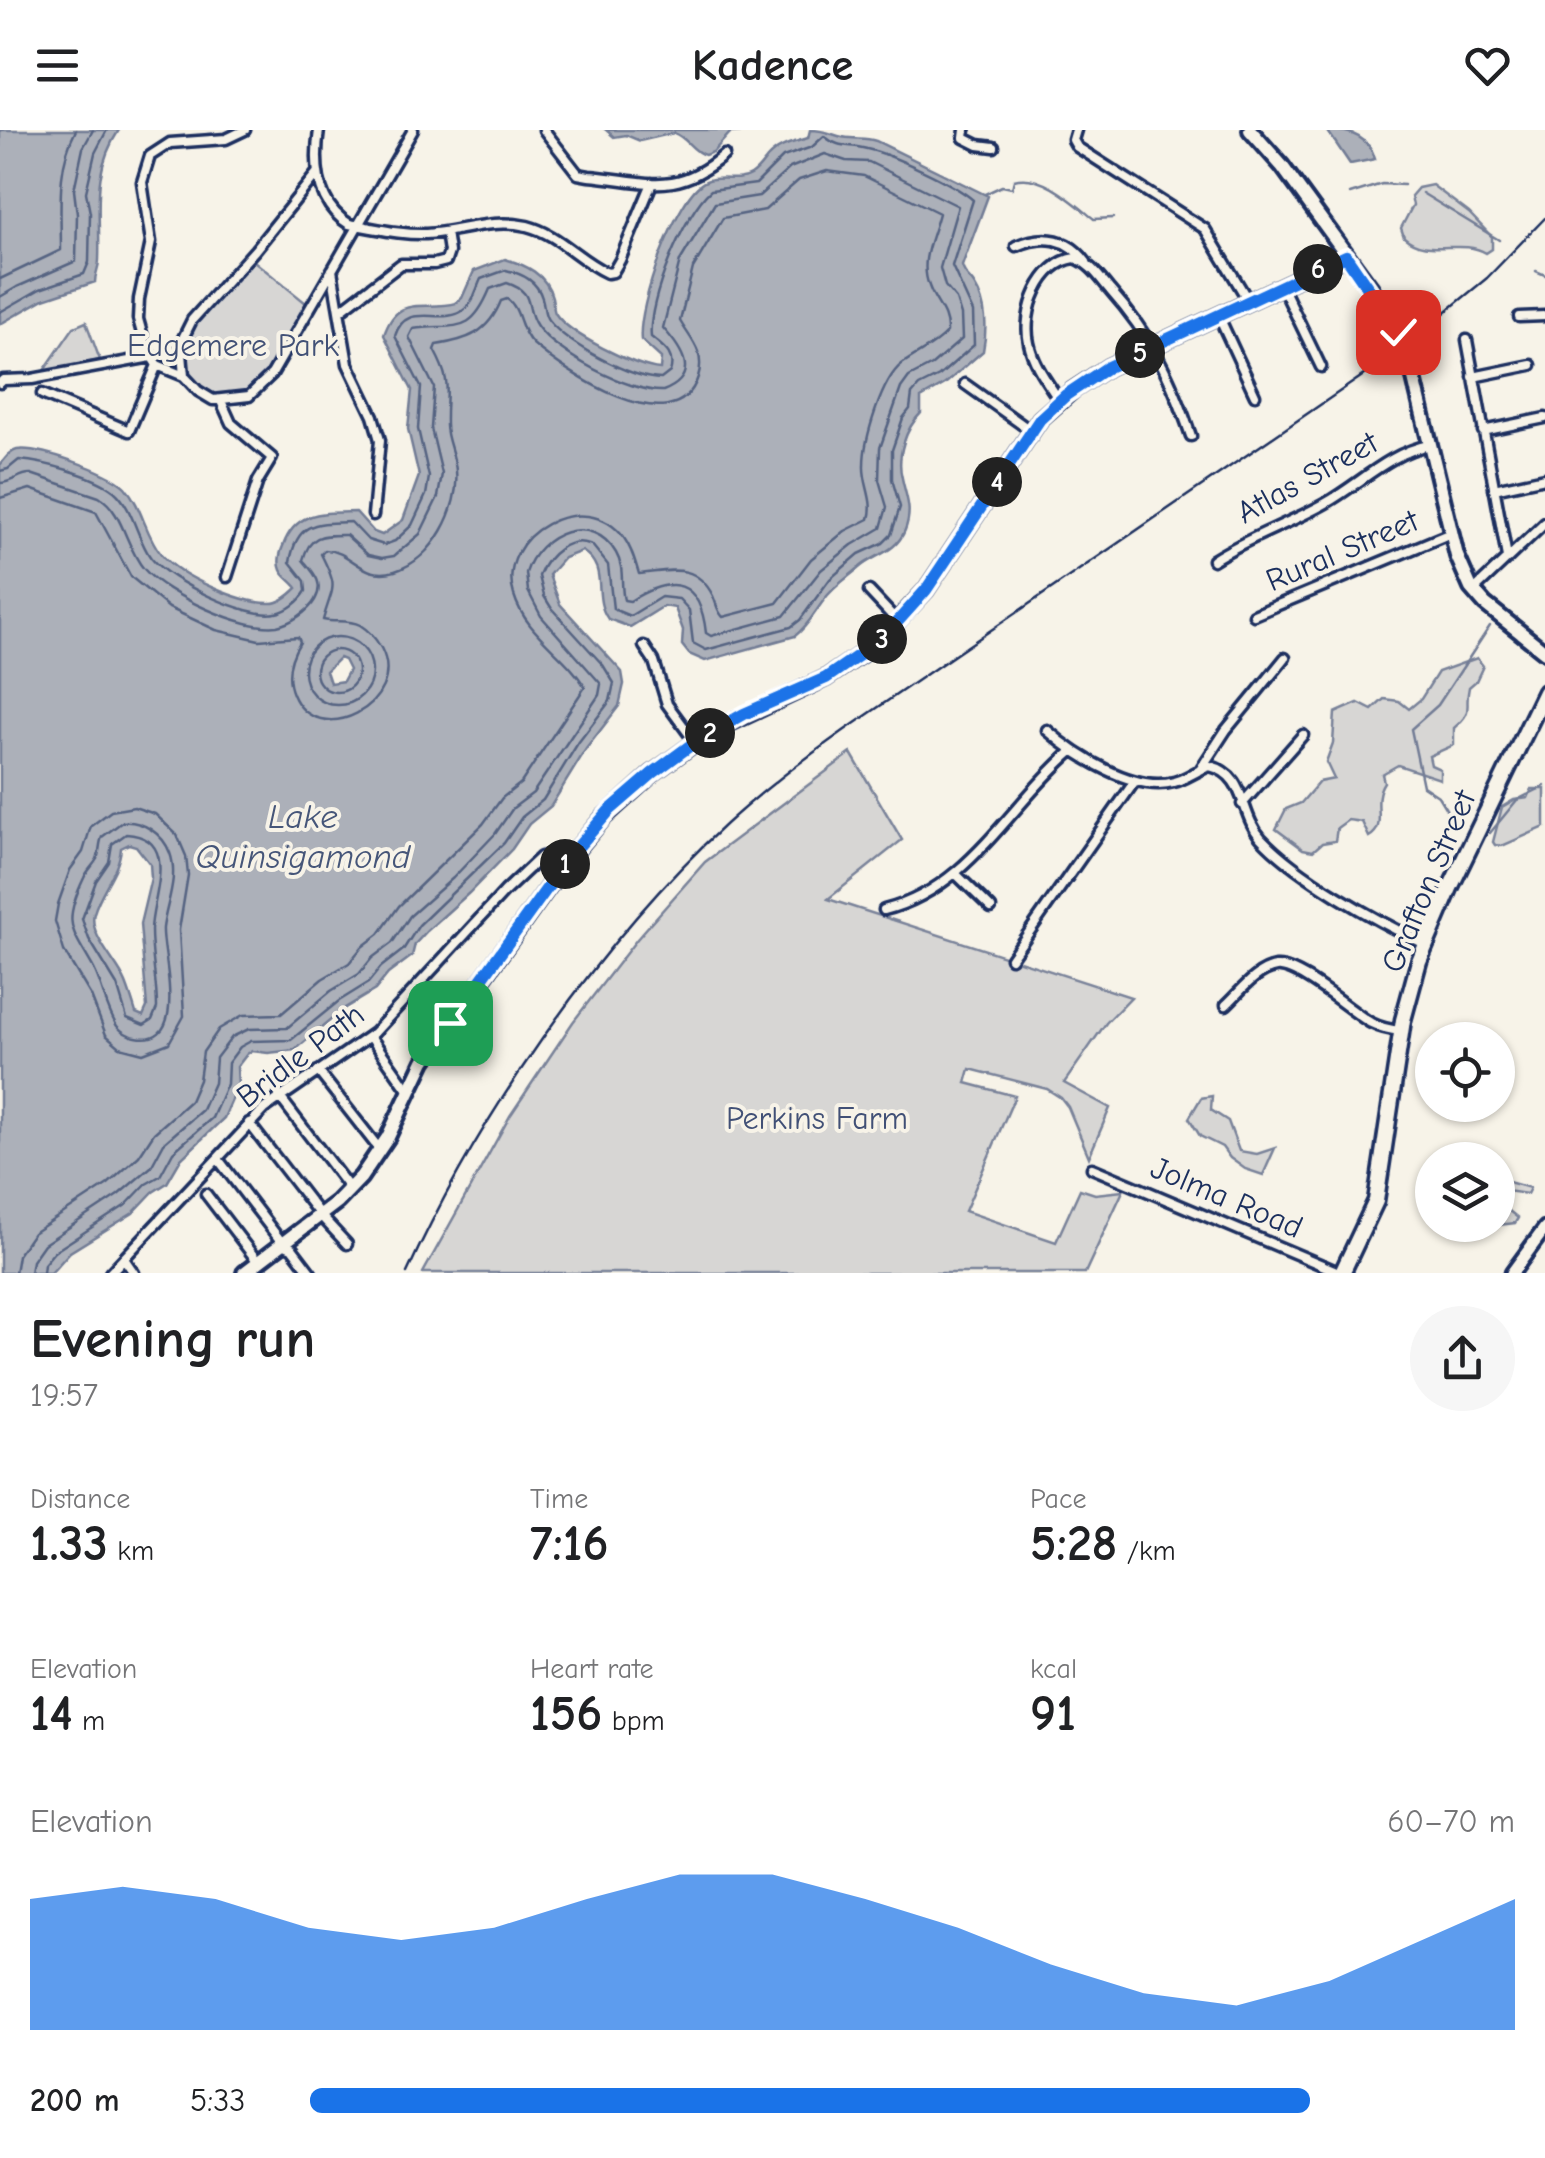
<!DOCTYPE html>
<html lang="en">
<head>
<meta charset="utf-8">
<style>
  :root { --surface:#fff; --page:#f6f6f6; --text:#202124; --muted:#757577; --accent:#1a73e8 }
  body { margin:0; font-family:"Comic Neue",sans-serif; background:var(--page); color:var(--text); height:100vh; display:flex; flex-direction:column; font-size:38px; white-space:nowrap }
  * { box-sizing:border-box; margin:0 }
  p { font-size:32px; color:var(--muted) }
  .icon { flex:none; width:55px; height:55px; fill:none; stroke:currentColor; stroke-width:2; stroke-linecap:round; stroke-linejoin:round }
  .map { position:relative; height:1143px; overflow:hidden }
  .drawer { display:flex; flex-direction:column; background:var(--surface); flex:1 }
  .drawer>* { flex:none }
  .tools { position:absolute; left:1415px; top:892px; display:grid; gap:20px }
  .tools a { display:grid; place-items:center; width:100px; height:100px; border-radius:50%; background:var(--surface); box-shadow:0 2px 8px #0004; font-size:50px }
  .pin { position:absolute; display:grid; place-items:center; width:85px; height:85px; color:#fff; margin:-42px; border-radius:20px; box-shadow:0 5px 15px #0006 }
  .km { position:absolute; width:50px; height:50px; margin:-25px; border-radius:50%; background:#222; color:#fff; font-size:28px; line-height:50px; text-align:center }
  .round { display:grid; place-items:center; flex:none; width:105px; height:105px; border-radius:52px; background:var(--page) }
  .summary { display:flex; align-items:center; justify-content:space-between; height:170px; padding:0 30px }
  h1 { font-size:55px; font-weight:600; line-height:75px }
  .figures { display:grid; grid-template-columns:repeat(3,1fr); gap:15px; height:170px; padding:10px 30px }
  .figures div { display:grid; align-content:center }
  .figures b { font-size:50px; font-weight:600 }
  .figures small { font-size:28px; font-weight:400 }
  .figures p { font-size:28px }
  .chart { height:280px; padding:20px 30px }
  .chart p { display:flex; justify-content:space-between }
  .chart svg { width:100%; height:180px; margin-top:10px; fill:var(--accent); opacity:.7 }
  ul { padding:0 30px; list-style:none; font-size:32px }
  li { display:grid; grid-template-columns:160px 120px 1fr; align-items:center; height:75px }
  li i { height:25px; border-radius:12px; background:var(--accent) }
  header { display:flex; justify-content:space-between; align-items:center; height:130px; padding:0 30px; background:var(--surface); font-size:45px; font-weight:600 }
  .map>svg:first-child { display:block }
</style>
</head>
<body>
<header><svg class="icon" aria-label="menu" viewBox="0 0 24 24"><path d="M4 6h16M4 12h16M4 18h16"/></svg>Kadence<svg class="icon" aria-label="heart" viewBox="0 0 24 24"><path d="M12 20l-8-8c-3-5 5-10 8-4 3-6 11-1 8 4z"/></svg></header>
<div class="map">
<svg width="1545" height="1143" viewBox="0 0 1545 1143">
  <rect width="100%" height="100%" fill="#f7f3e8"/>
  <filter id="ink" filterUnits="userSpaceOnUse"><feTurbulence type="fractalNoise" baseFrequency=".01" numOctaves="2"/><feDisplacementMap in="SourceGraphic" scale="20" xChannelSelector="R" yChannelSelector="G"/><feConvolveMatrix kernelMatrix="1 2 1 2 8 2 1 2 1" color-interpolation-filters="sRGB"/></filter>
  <g filter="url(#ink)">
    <path fill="#d7d6d4" stroke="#798299" stroke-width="2.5" d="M1432 55 1469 83 1492 107V119L1486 123C1461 108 1427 128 1404 107L1401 98 1413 75 1411 66 1418 58Z
      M249 127 311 177 277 236 244 268 213 270C205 263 189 254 184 244 165 206 227 152 249 127Z
      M86 192 100 230 43 242 74 197Z
      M1477 528 1483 536 1476 551 1469 557C1464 579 1475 580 1454 598V615L1429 626 1431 635 1440 639V649L1398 635 1382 644 1384 652C1370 673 1389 696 1369 707L1362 692 1348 690 1337 698 1335 711 1322 713 1313 721 1303 719 1276 699 1286 679 1301 673 1319 652 1334 649 1326 632 1333 613 1335 583 1358 573 1372 580 1384 569 1399 571 1409 579 1421 569 1438 542Z
      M851 623 902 710 828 769 1131 867 1106 893 1064 953 1110 978 1089 1027 1068 977 1061 968 1047 959 970 939 966 953 1015 966 965 1081 1056 1112 1080 1059 1095 1064 1123 1061 1085 1143H423L510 986 573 892 637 809 705 732Z
      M1532 659H1545V697L1502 716 1495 715 1493 712 1502 677 1514 670 1528 668Z
      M1212 966 1211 980 1228 991 1239 1021 1257 1024 1275 1018 1263 1045 1245 1039 1230 1028 1222 1017 1200 1006 1189 988 1201 968Z
      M1498 1049 1530 1058 1527 1064 1507 1061 1500 1064 1504 1077 1518 1088 1515 1093 1498 1095Z"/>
    <path fill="#acb0b9" stroke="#727c95" stroke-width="2.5" fill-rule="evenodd" d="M0 0H119C90 44 101 81 99 130 99 139 95 143 95 152L44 169 0 194Z
      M606 0H767L730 3 713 22 705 25C692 22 688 8 674 3L640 11 626 5 614 7Z
      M810 0C830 0 836 8 850 8 860 9 866 8 876 11L988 66 962 136C965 147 971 148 975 156 987 175 987 201 983 221L945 254 921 268V283C906 298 896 326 902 348 906 368 913 379 905 400 896 423 875 424 859 438 847 448 833 457 824 470 814 483 809 495 795 506L705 531 689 524 682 515 683 500 675 478 664 476 630 497 608 489C591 466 610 438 582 421L564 428 549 445 560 474 622 542 624 554 619 576 586 619 551 676 529 694 512 719 469 763 427 801 415 814 412 826 388 844 375 860 345 878 295 920 268 923 252 921 247 924 237 937 238 956 224 988 181 1029 167 1053 153 1062 133 1083 70 1122 51 1143H0V335C5 329 9 322 17 320 38 316 111 342 125 357 142 376 145 404 161 424 180 447 242 474 271 473 281 473 290 465 297 458 293 452 284 447 281 440 278 433 280 423 283 416 296 380 323 383 356 382L374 402 382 405 403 390 419 346 408 299 412 260 384 205C398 162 424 182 456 173L462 168 474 141 505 129C526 135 546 144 552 167 553 171 553 179 555 183 568 204 635 237 660 239L661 228 641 210C637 178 676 64 706 51 720 45 738 53 751 45 758 41 762 34 767 28 779 15 792 13 808 8ZM339 528 344 530 349 540 343 551 330 553 326 541ZM129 714 136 716 150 734 151 748 140 794 147 877 143 886 136 883C133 873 130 863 126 853 118 833 88 805 94 783 101 759 119 742 121 718Z
      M1327 0C1349 0 1369 6 1375 29L1350 34Z"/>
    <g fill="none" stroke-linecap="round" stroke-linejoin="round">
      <path stroke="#556382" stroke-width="2.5" d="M0 149 61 120C61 79 56 38 76 0
        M0 167 17 157 76 131 77 84 74 60 83 18 93 0
        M0 182 40 159 84 144 89 132 90 83 86 62 95 23 107 0
        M0 341 8 339 19 330C44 332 94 345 114 361 133 377 137 409 151 428 169 451 247 489 276 483 288 481 300 471 306 461L305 451 290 432C297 391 316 393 351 392L368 410 384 415 395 411 412 395 426 365 429 347 418 299 421 257 395 206C406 169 442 198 465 179 474 172 476 159 481 149L506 140C523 144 537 151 542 168 545 177 543 184 549 191 569 215 630 248 661 249L670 242C676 224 663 217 651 207 647 172 684 83 711 60L756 54 783 27 812 17 824 6C839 19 850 14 867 19 891 24 955 54 973 70L952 136 973 182 974 215 939 246 919 256 912 264 910 279 903 288 892 320V349L900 377 891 405 883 413 859 424 830 449 800 490 791 497 706 520 693 513 689 480 679 469 661 467 630 486 613 479 608 435 592 415C569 405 547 425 539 446L544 466 552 479 603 535 614 553 610 571 578 613 543 670 522 687 504 713 419 795 403 820 381 837 368 853 339 871 291 910 251 911 240 917 228 933 227 954 212 988 173 1022 160 1046 146 1054 126 1075 54 1122 44 1134 43 1143
        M0 353C13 353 20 343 31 344L99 367C123 381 126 418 144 439 165 464 244 501 277 496 291 493 308 482 315 470 325 453 313 442 303 430 310 404 322 405 346 405L368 425 382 428 394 426 420 404 438 367 442 344 431 298 434 257 409 207 413 199C456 193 470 207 490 159L507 153C537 163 523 176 537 196 556 224 629 262 663 261 702 246 681 218 663 198L680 131 715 73 759 66 790 38 825 24 846 31 869 32 958 76 940 138 945 156 956 169 961 185 962 209 932 235 909 247 901 258 880 318 879 350 887 377 881 398 852 415 821 440 784 486 711 506 706 503C700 449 673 444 630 471L624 470C620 455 625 438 616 423 592 381 538 403 526 443L528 461 541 486 601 554 599 565 533 663 513 678 495 704 453 748 410 786 392 813 372 828 359 844 331 861 287 898 249 899 232 907 216 928 214 953 202 980 164 1013 151 1037 118 1065 44 1114 32 1131 30 1143
        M0 368 30 359 96 382 131 447 169 478 216 500 259 510 298 507 300 512C290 528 285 545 293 564 317 622 410 573 381 518 376 509 370 501 360 495 348 489 335 493 323 490 333 454 339 460 321 424L325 420C352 420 361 451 395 441 433 430 460 378 456 341 455 325 446 310 446 295 445 259 453 255 434 220L436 215C468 210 488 203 501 171L507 169C521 178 519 201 533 214 564 241 675 317 698 247 706 222 690 209 680 191L693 138 723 88 765 80 799 50 827 41 864 46 939 83C933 108 919 130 929 156 935 174 948 182 947 202 934 217 918 222 902 234 882 249 864 309 864 335 863 354 875 371 869 389L845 401 811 429 777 473 723 487C717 481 717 475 713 466 695 430 667 442 639 444 635 431 632 419 624 408 585 355 495 405 514 465 526 505 565 523 585 557L521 653 502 668 483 694 399 776 379 804 362 817 349 833 322 849 281 884 243 885 219 899 203 922 199 950 190 971 154 1003 139 1026 108 1054 33 1103 18 1125 15 1143
        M304 541a34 34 0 1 1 68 0a34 34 0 1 1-68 0Z
        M316 541a21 21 0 1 1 42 0a21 21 0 1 1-42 0Z
        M134 677 155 684 177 705 186 726 188 745 179 800 184 886 169 913 143 923 120 917 106 905 91 866 64 821 55 791 58 774 70 740 83 722 91 696 111 681Z
        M122 692C143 690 163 704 170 723 179 748 166 774 163 798 161 822 191 918 136 907 129 906 122 902 117 896 106 879 103 857 94 839 71 798 62 794 84 748 87 741 93 736 97 729 100 722 99 714 102 707Z
        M126 704C182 707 151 770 151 800 151 826 157 852 157 878L152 890 144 895 127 888 117 855 89 809 82 789 96 751 109 732 112 714Z"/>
      <path stroke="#727c95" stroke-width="2.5" d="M1422 63 1499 110
        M985 64 1002 56 1012 58 1014 50C1041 42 1074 73 1094 89L1113 88
        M1350 64 1382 54 1404 55
        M1536 141 1545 145
        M1455 694 1438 666 1423 656 1411 599 1438 575 1490 496
        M1490 703 1517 670 1545 656"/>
      <defs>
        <path id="street" d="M245 0 226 9 170 13 150 26 142 52 151 112 139 169 138 189 146 218 157 235 184 246 198 261 213 270 249 266 272 244 413 0
          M319 0C314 34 316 74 349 94 375 98 400 105 426 104 461 102 491 88 527 96 559 104 578 130 607 143L613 142 620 130 652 53
          M544 0 578 44 589 46C648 51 675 67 724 25
          M965 0 964 8 978 15 994 17
          M1076 0 1073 10 1077 17 1205 99 1249 172
          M1016 116C1044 104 1067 107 1086 132
          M332 140 348 234 373 286 380 310 373 385
          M1282 156 1321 237
          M341 180 401 134H434L446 131 449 122 446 102
          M1218 185 1255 265
          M1519 187 1545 186
          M1467 210 1507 427
          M184 246 181 212 192 190 255 120 317 43
          M1473 247 1531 235
          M0 253 3 250 32 249 151 227
          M965 254 1031 301
          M42 264 129 301 157 235
          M1059 270C1048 253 1033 234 1029 213 1022 182 1040 133 1075 128 1091 134 1099 147 1110 160 1151 206 1171 247 1191 306
          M221 271 231 293 272 328 258 351 227 447
          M1483 301 1545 288
          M1494 359 1545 348
          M1213 430C1249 407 1289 394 1326 373 1361 353 1389 323 1429 315
          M869 461 899 493
          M1473 461 1545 393
          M1254 485 1451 403
          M644 516 654 531 667 574 695 612
          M1047 600C1075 625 1134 663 1174 652 1186 649 1197 640 1210 636 1247 645 1239 683 1261 708 1297 747 1377 791 1425 814
          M1200 640 1226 600 1285 528
          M1242 674 1303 605
          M957 745 991 778
          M884 780C969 759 1009 675 1072 621
          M1011 828 1135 651
          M1226 875C1240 862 1256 840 1276 837 1298 834 1350 881 1371 893 1381 898 1390 900 1401 901
          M370 906 408 960
          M318 941 380 1020
          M279 966 350 1059
          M249 993 320 1085 347 1114
          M218 1029 283 1114 292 1118 311 1143
          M1092 1038 1341 1143
          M206 1064 258 1132
          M125 1130 134 1143
          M110 1143 264 979 374 903 505 761 541 727 560 723 567 731"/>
        <path id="secondary" d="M1512 1143 1545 1098"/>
        <path id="primary" d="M1250 0 1282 36 1371 158 1398 202 1412 240 1457 426 1471 458 1485 474 1545 522
          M244 1143 337 1072 361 1047 388 1007 424 931 567 731 603 688 653 643 707 604 826 548 875 515 926 460 1040 289 1073 260 1108 237 1346 126"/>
        <path id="highway" d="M1342 1143 1376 1071 1403 890 1419 831 1450 758 1545 562"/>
      </defs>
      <use href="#street" stroke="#1b2f5e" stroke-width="15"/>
      <use href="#secondary" stroke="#1b2f5e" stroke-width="19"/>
      <use href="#primary" stroke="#1b2f5e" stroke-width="20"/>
      <use href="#highway" stroke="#1b2f5e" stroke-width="21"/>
      <use href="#street" stroke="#f7f3e8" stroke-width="8"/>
      <use href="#secondary" stroke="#f7f3e8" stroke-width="11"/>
      <use href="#primary" stroke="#f7f3e8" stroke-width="12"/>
      <use href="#highway" stroke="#f7f3e8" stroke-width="14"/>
      <path stroke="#1b2f5e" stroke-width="2.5" d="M407 1143C478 987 600 810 726 694 764 659 804 629 845 600L1393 225 1487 148 1545 88"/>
    </g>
  </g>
  <g fill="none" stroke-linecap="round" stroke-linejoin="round" filter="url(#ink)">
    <defs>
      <path id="route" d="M450 893 571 725 609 681 653 643 695 612 744 584 826 548 881 510 926 460 1040 289 1066 265 1108 237 1346 126 1398 202"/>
    </defs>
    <use href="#route" stroke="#fff" stroke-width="20"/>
    <use href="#route" stroke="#1a73e8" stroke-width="12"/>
  </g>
  <g text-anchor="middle" stroke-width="8" stroke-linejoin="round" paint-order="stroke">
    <g font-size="32" fill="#415076" stroke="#f7f3e8">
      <text x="233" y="226">Edgemere Park</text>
      <text x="817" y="999">Perkins Farm</text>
    </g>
    <g font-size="32" fill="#1b2f5e" stroke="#f7f3e8">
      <text transform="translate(1307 347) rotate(-29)" y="11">Atlas Street</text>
      <text transform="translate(1342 420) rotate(-23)" y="11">Rural Street</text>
      <text transform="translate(1428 751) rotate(-67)" y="11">Grafton Street</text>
      <text transform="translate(300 925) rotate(-37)" y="11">Bridle Path</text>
      <text transform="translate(1227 1067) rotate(23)" y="11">Jolma Road</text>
    </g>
    <g font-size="35" font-style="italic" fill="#465679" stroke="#f7f3e8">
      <text x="303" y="698">Lake<tspan x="303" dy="40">Quinsigamond</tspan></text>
    </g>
  </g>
</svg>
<div class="tools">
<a><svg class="icon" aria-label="locate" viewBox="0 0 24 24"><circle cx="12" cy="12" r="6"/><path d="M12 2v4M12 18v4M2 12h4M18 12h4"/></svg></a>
<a><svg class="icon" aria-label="layers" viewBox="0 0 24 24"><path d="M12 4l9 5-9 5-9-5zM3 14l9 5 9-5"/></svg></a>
</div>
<div class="pin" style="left:450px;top:893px;background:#1e9e55"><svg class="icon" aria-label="arrive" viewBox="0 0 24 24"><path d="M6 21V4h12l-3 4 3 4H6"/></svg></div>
<div class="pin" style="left:1398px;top:202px;background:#d93025"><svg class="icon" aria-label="check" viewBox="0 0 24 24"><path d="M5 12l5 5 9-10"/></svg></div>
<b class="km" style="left:565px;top:734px">1</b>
<b class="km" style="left:710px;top:603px">2</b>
<b class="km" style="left:882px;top:509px">3</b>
<b class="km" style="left:997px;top:352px">4</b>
<b class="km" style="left:1140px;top:223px">5</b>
<b class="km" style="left:1318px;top:139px">6</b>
</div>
<section class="drawer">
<div class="summary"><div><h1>Evening run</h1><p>19:57</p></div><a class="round"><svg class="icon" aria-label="share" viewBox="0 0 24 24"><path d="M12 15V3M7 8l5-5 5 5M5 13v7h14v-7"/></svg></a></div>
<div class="figures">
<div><p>Distance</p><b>1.33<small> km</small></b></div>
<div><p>Time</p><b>7:16</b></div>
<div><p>Pace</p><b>5:28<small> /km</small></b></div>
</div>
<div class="figures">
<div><p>Elevation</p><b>14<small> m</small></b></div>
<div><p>Heart rate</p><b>156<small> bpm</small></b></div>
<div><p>kcal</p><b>91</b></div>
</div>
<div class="chart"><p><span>Elevation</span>60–70 m</p>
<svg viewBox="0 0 160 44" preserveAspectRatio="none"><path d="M0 44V12L10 9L20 12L30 19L40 22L50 19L60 12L70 6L80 6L90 12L100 19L110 28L120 35L130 38L140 32L150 22L160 12V44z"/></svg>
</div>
<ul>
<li><b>200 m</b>5:33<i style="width:83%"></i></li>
</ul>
</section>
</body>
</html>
